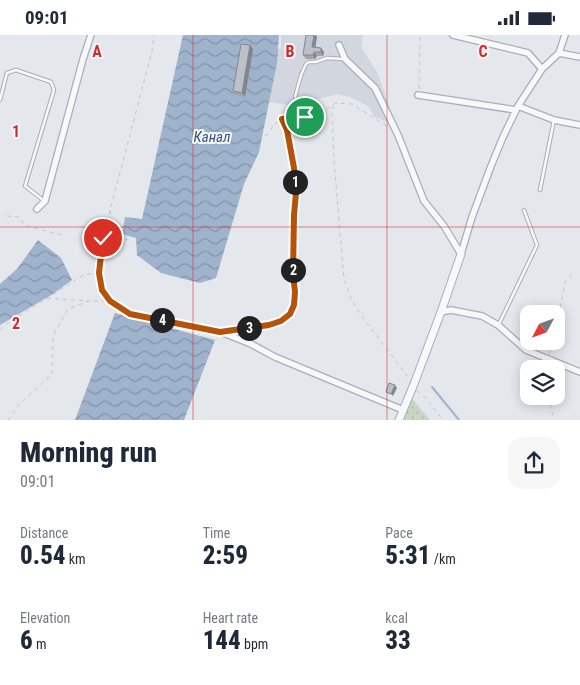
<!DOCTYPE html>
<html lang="en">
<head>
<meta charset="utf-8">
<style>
  :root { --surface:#fff; --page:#f6f6f7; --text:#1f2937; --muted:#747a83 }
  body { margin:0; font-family:"Roboto Condensed",sans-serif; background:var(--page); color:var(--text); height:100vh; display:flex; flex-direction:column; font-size:19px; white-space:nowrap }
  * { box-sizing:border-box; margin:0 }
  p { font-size:16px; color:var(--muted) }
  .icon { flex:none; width:28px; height:28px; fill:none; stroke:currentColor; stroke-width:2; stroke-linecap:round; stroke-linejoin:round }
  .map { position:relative; height:385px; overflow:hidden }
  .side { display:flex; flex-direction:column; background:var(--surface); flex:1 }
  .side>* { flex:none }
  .needle { width:32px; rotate:229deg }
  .buttons { position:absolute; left:520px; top:270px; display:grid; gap:10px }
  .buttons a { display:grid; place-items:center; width:45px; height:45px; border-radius:10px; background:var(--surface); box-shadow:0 2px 12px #0003; font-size:25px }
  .pin { position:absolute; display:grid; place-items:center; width:42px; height:42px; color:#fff; margin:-21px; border:2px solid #fff; border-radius:50%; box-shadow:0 1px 5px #0007 }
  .km { position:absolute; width:25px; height:25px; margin:-12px; border-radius:50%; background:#222; color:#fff; font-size:14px; line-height:25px; text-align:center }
  .round { display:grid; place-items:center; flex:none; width:52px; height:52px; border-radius:15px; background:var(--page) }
  .headline { display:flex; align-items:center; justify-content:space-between; height:85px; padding:0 20px }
  h1 { font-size:28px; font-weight:800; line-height:38px }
  .metrics { display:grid; grid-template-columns:repeat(3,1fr); gap:8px; height:85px; padding:5px 20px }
  .metrics div { display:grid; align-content:center }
  .metrics b { font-size:25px; font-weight:800 }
  .metrics small { font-size:14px; font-weight:400 }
  .metrics p { font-size:14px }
  .status { display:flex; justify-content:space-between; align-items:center; height:35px; padding:0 25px; background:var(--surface); direction:ltr }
  .status svg { height:14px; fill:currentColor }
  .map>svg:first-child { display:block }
</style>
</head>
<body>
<div class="status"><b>09:01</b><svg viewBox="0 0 49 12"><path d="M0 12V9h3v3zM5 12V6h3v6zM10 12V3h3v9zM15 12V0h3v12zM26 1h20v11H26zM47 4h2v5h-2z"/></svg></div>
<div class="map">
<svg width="580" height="385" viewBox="0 0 580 385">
  <defs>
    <pattern id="garden-dots" width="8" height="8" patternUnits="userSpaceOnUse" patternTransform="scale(1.25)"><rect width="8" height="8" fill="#c9d6c5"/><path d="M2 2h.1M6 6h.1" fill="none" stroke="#adb8ab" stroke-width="1.8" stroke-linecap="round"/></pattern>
    <pattern id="water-waves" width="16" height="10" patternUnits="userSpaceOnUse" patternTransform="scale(1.25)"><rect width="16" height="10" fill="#9fb4cc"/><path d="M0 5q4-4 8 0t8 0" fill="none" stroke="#8293a7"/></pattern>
  </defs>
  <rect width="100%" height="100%" fill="#e4e7ec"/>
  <path fill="#d2d6de" d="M281 0H363L361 12 377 37 394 84 386 86 375 82 368 71 352 63 339 59 291 70 234 63 240 8 281 14Z"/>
  <path fill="url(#garden-dots)" d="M410 361 430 385H401Z"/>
  <path fill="url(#water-waves)" d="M183 0H279L277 28 259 117 244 149 216 243 200 248 161 238 137 220 136 203 122 199 125 182 142 184Z
    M38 205 61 223 72 245 53 259 0 290V249L17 234Z
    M115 278 215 305 184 385H75Z"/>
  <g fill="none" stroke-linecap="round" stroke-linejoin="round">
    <path stroke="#9fb4cc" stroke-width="2" d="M432 352 459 385"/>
    <defs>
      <path id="service" d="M295 62 301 40 306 29 309 27H316L327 23 344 24
        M0 65 7 38 16 35 51 47 54 55 25 151 43 165
        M540 155 554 85
        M499 289 537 210 524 175"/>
      <path id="minor" d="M453 0 528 18 542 34
        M339 10 345 24 375 53 398 100 424 166 444 191 461 219
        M559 18 580 22
        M418 60 516 75 518 71 554 85 580 90
        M37 174 45 166 83 24 91 0
        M103 200 99 238 102 255 110 266 131 279 221 297 251 309 275 322 403 375
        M461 219 472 182 491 131 503 102 518 71 542 34 559 18 565 0
        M441 277 451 275 482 281 498 290 526 315 580 337"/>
      <path id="tertiary" d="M399 385 414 349 441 277 461 219"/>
    </defs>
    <use href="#service" stroke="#a9aeb7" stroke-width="4.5"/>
    <use href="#minor" stroke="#a9aeb7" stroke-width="8"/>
    <use href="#tertiary" stroke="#a9aeb7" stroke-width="9"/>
    <path stroke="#c2c5cb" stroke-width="1" stroke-dasharray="4 4" stroke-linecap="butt" d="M419 54 420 0
      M333 70 332 79 334 125 344 244 352 266 366 287 409 343
      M265 100H267L273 91 281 84
      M110 175 113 193 116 199 121 202V206
      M7 181 19 182 24 190 62 200
      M105 195 152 16 154 0
      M109 204 121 206 131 203
      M47 263 88 266
      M0 295 3 291 85 239H93
      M234 295 269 290 281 285 290 279 293 270 295 257 293 239 294 180 296 158 294 133 287 95 282 83 305 82 325 75 336 68 352 69 388 92
      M556 296 565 247 573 238
      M549 319 554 306
      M417 356 423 360 443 385
      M548 361 554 385
      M8 385 20 369 52 339 53 301 68 274 89 266H104"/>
    <use href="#service" stroke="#f7f8fa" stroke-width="2.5"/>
    <use href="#minor" stroke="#f7f8fa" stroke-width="5.5"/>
    <use href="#tertiary" stroke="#f7f8fa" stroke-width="7"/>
  </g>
  <path fill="#a1a5ae" d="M317 1 315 12 321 13 324 17 323 21H317L315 24H306L303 20Z
    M250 10 253 14 245 62 236 60 233 56Z"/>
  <path fill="#83868d" d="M314 0 317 1 315 16 312 12Z
    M250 10 253 14 245 62 242 58Z
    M321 13 324 17 323 21 321 17Z
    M314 17 317 21 315 24 313 20Z
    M395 350 397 353 393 361 391 359Z"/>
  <path fill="#bbc0ca" stroke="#83868d" d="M306 0H314L312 12 321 13V17H314L313 20H303Z
    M241 9 250 10 242 58 233 56Z
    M389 348 395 350 391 359 386 357Z"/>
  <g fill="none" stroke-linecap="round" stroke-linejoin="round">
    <defs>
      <path id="route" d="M103 203 99 238 102 255 110 266 130 279 220 297 269 290 281 286 290 279 294 270 295 257 293 239 294 180 296 158 294 133 287 95 282 84 305 82"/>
    </defs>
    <use href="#route" stroke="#fff" stroke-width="10"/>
    <use href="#route" stroke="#b45309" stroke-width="6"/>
  </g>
  <path fill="none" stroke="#d62828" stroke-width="1" stroke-opacity="0.55" d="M193 0V385M387 0V385M0 192H580"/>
  <g text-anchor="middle" stroke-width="4" stroke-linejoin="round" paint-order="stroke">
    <g font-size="15" font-style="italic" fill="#34527a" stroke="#f4f6f9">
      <text x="212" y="107">Канал</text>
    </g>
  </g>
  <g font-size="16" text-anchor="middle" font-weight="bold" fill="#d62828" stroke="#f4f6f9" stroke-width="4" stroke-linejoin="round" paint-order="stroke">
    <text x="97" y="22">A</text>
    <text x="290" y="22">B</text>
    <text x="483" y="22">C</text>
    <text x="16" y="102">1</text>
    <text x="16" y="294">2</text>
  </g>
</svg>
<div class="buttons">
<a><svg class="needle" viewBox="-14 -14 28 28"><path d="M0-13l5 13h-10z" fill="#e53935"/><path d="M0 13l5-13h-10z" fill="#747a83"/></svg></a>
<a><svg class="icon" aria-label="layers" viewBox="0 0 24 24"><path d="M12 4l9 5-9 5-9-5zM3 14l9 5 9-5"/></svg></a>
</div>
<div class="pin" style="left:305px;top:82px;background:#1e9e55"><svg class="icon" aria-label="arrive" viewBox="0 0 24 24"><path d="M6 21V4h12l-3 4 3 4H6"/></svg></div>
<div class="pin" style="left:103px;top:203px;background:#d93025"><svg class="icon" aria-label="check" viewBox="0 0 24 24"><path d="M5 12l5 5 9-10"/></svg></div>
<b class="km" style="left:295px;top:147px">1</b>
<b class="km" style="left:293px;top:235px">2</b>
<b class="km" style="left:249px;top:293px">3</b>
<b class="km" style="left:162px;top:285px">4</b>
</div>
<section class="side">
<div class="headline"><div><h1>Morning run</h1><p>09:01</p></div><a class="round"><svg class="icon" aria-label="share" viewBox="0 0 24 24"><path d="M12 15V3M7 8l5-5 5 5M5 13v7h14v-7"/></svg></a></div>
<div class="metrics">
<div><p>Distance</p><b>0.54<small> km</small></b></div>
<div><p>Time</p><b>2:59</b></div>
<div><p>Pace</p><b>5:31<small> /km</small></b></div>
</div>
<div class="metrics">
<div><p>Elevation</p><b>6<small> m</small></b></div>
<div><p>Heart rate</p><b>144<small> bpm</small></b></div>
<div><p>kcal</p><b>33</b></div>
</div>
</section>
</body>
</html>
